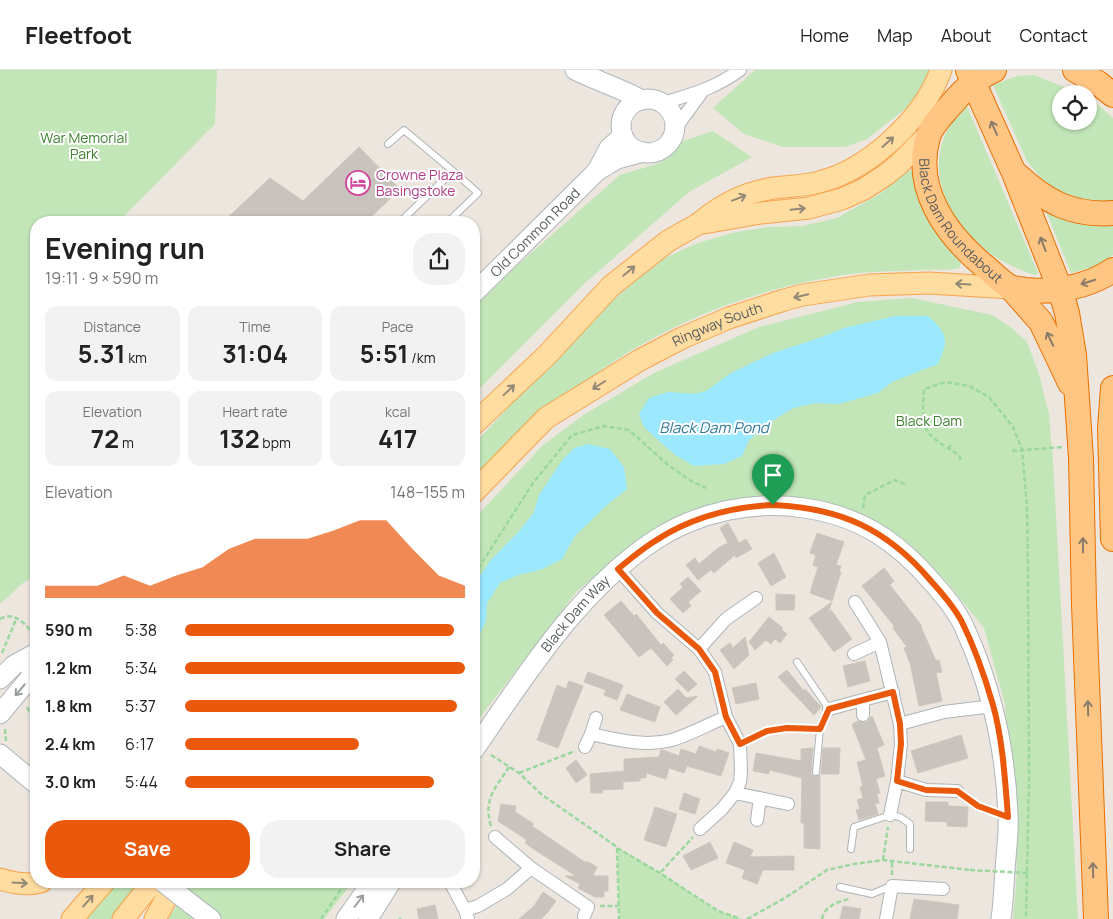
<!DOCTYPE html>
<html lang="en">
<head>
<meta charset="utf-8">
<style>
  :root { --surface:#fff; --page:#f2f2f2; --text:#222; --muted:#767676; --line:#e0e0e0; --accent:#ea580c }
  body { margin:0; font-family:Manrope,sans-serif; background:var(--page); color:var(--text); height:100vh; display:flex; flex-direction:column; font-size:19px; white-space:nowrap }
  * { box-sizing:border-box; margin:0 }
  p { font-size:16px; color:var(--muted) }
  .icon { flex:none; width:28px; height:28px; fill:none; stroke:currentColor; stroke-width:2; stroke-linecap:round; stroke-linejoin:round }
  .map { position:relative; flex:1; overflow:hidden }
  .details { position:absolute; left:30px; top:146px; width:450px; height:672px; display:flex; flex-direction:column; background:var(--surface); border-radius:20px; box-shadow:0 1px 4px #0004 }
  .details>* { flex:none }
  .buttons { position:absolute; left:1052px; top:15px; display:grid; gap:10px }
  .buttons a { display:grid; place-items:center; width:45px; height:45px; border-radius:50%; background:var(--surface); box-shadow:0 1px 4px #0004; font-size:25px }
  .pin { position:absolute; display:grid; place-items:center; width:42px; height:42px; color:#fff; margin:-51px -21px; border-radius:50% 50% 50% 0; rotate:-45deg; box-shadow:0 0 5px #0007 }
  .pin .icon { rotate:45deg }
  .round { display:grid; place-items:center; flex:none; width:52px; height:52px; border-radius:20px; background:var(--page) }
  .overview { display:flex; align-items:center; justify-content:space-between; height:85px; padding:0 15px }
  h1 { font-size:28px; font-weight:700; line-height:38px }
  .metrics { display:grid; grid-template-columns:repeat(3,1fr); gap:8px; height:85px; padding:5px 15px }
  .metrics div { display:grid; align-content:center; border-radius:12px; background:var(--page); text-align:center }
  .metrics b { font-size:25px; font-weight:700 }
  .metrics small { font-size:14px; font-weight:400 }
  .metrics p { font-size:14px }
  .chart { height:140px; padding:10px 15px }
  .chart p { display:flex; justify-content:space-between }
  .chart svg { width:100%; height:90px; margin-top:5px; fill:var(--accent); opacity:.7 }
  .button { display:flex; gap:10px; margin-top:auto; padding:10px 15px }
  .button a { flex:1; height:58px; border-radius:20px; background:var(--accent); color:#fff; font-size:20px; font-weight:700; line-height:58px; text-align:center }
  .button a+a { background:var(--page); color:var(--text) }
  ul { padding:0 15px; list-style:none; font-size:16px }
  li { display:grid; grid-template-columns:80px 60px 1fr; align-items:center; height:38px }
  li i { height:12px; border-radius:6px; background:var(--accent) }
  header { display:flex; align-items:center; gap:30px; box-sizing:border-box; height:70px; padding:0 25px; background:var(--surface); border-bottom:1px solid var(--line) }
  header strong { font-size:24px }
  nav { display:flex; gap:28px; margin-inline-start:auto; font-size:18px }
  .map>svg:first-child { display:block }
</style>
</head>
<body>
<header>
<strong>Fleetfoot</strong>
<nav><a>Home</a><a>Map</a><a>About</a><a>Contact</a></nav>
</header>
<div class="map">
<svg width="1113" height="849" viewBox="0 0 1113 849">
  <rect width="100%" height="100%" fill="#ece6de"/>
  <path fill="#c2e6b8" d="M0 0H217L215 54 118 152H36V505L23 513 0 534Z
    M755 0H930V4L910 35 867 69 845 77H783L744 64 713 38Z
    M1034 5 1082 24H1061V51H1089V27L1113 48V134C1106 134 1097 135 1090 134 1064 129 1042 112 1027 91L993 15 1017 6Z
    M966 34 1038 203 1036 205C962 185 902 100 966 34Z
    M713 61 752 87 689 122 584 214 474 324V235L498 212 620 105 660 93 683 71Z
    M912 100 955 183 961 193 959 198C948 201 936 199 925 200 897 201 869 201 842 205 722 225 629 270 538 349 515 369 495 392 474 414V374L593 247 660 190 698 173 732 163 767 157 802 156 837 148 881 123 905 103Z
    M1046 141 1113 151V185L1097 196 1071 203Z
    M912 228 992 245 1012 258 1027 272 1039 304 1049 344 1053 391 1078 849H1013L1017 802 1015 759 1005 634 984 558 945 510 901 467 848 441 794 429 728 431 653 462 577 521 474 655V449L543 375 582 346 654 303 759 257 858 232Z
    M617 777 661 803 718 841 742 849H619Z
    M117 813H141L112 849H86Z
    M192 813H352L324 849H167Z"/>
  <path fill="#9be8ff" d="M895 246H928C948 264 949 270 938 294L892 312 878 323 839 334 816 333 793 338 774 350 749 370 742 386 724 394 694 396 675 385 659 371 644 357 639 344 649 328 668 322 695 324 706 321 731 303 773 283 819 268 844 258Z
    M588 374 610 379 624 397 627 419 607 435 575 466 562 489 540 500 518 505 500 513 487 533 486 551 477 570 474 569 475 513 490 491 521 459 534 442 539 425 563 389 574 378Z"/>
  <path fill="#c9c3bd" stroke="#d0c6bc" d="M359 77 400 119 366 152H223L270 108 303 131Z
    M728 453 739 473 746 469 752 479 736 488 735 485 714 503 711 500 698 510 686 495 695 488 699 494 718 478 728 473 720 458Z
    M817 463 844 472 836 495 841 496 839 501 841 502 832 531 810 523 818 497 813 495 816 485 810 483Z
    M774 483 786 507 771 516 758 493Z
    M884 498 894 511 890 515 922 556 921 557 936 591 939 590 942 602 936 603 942 631 919 636 910 593 904 578 907 577 893 558 894 556 862 516Z
    M688 507 701 521 688 532 691 536 683 543 670 529 683 517 680 514Z
    M776 524 795 525 794 540H776Z
    M621 531 634 546 636 544 661 575 663 573 674 585 671 588 673 590 667 596 651 578 639 587 604 545Z
    M832 532 828 543 831 540 852 569 834 582 809 548Z
    M769 547 783 558 781 559 787 564 780 573 775 569 771 574 766 570 755 580 749 572Z
    M745 567 749 585 734 599 720 580 730 573 733 578Z
    M865 591 870 611 848 617 843 596Z
    M787 600 804 621 805 619 821 637 814 645 778 607Z
    M684 601 697 614 688 622 675 609Z
    M588 602 623 615 617 630 604 625 606 620 584 612Z
    M569 611 583 616 558 678 537 670 557 615 566 619Z
    M756 613 759 629 736 634 732 618Z
    M678 619 686 628 698 626 676 645 664 632Z
    M627 624 660 637 655 652 620 640Z
    M872 646 884 675 877 678 885 706 876 709 880 723 877 724 879 733 875 734 878 744 859 750 856 740 860 739 857 730 863 728 860 717 863 716 857 692 866 690 852 654 858 651 867 652Z
    M961 665 968 688 918 703 911 681Z
    M699 676 716 682 717 679 729 683 721 706 687 696 684 703 669 698 666 709 646 703V708H640V711L623 712V719L602 720 603 723H591L590 704 624 701V689L659 687 661 680H663L679 686 681 679 696 684Z
    M813 678 811 704 815 707 820 705V779L804 778V753H801L802 708 769 700V704L753 701 756 683 801 691V679Z
    M823 678H840L839 704H821Z
    M576 690 587 705 576 713 566 698Z
    M684 723 700 729 695 744 679 739Z
    M926 732H948V736L968 737 967 757 947 756V752L925 751Z
    M501 734 516 736 515 742 534 754 532 756 586 793V791L597 797 593 806H608V821H604V827H595L578 818 580 814 565 806H576L538 782 525 773 527 770 498 751Z
    M655 737 677 744 666 777 644 770Z
    M710 772 718 788 691 800 683 786Z
    M734 772 753 780 750 787 794 786V800H763L757 814 742 808 745 800 726 793Z
    M543 822 556 831 548 842 541 849H519L534 836Z
    M914 829 959 835 957 849H910Z
    M435 835 438 849H419L417 839Z
    M843 836 861 839 859 849H840Z"/>
  <g fill="none" stroke-linecap="round" stroke-linejoin="round">
    <defs>
      <path id="lane" d="M388 74 404 60 453 101
        M400 152 453 101 478 123 448 152
        M797 592 829 639 820 659 816 702
        M851 779 854 757 890 745 900 747 910 754V779
        M840 817 872 824 891 816"/>
      <path id="street" d="M663 33C692 24 714 19 740 0
        M675 59 702 22
        M618 499 657 543 699 579 715 602 726 647 740 674 741 701 740 712 735 723 722 739 700 759
        M855 532 880 572 900 654 901 674 897 711 890 745
        M699 579 726 549 756 528
        M854 584 880 572
        M863 631V645
        M829 639 893 622
        M900 654 944 642 993 636
        M591 664 596 648
        M585 677 591 664C617 670 645 677 672 670 691 664 709 654 726 647
        M897 711 926 720 957 721
        M735 723 788 734
        M757 750 760 728
        M495 767 531 798 588 837 584 846
        M450 812 465 840 468 849
        M465 840 478 836 507 819 531 798
        M886 849 892 816 943 819"/>
      <g id="secondary">
        <path d="M575 0C597 11 620 18 642 30"/>
        <circle cx="648" cy="56" r="27"/>
        <path d="M597 101 609 78 623 66"/>
        <path id="s1" d="M474 223 597 101 617 89 643 82"/>
        <path d="M0 609 14 595 36 583"/>
        <path d="M0 644 29 609 36 594"/>
        <path id="s2" d="M474 680C526 605 577 522 655 470 698 442 754 430 804 438 859 446 896 470 932 512 942 523 953 536 960 549 965 557 968 567 972 575 994 629 1006 687 1008 745 1009 759 1007 774 1006 788 1004 808 1004 829 1001 849"/>
        <path d="M0 684 36 714"/>
        <path d="M191 834 211 849"/>
        <path d="M346 849 372 812"/>
        <path d="M368 849 391 812"/>
      </g>
      <g id="primary">
        <path d="M702 151C724 133 746 122 774 118 789 116 804 116 819 112 869 100 924 48 941 0"/>
        <path d="M474 354 547 285 611 216 668 171 698 154 761 143 809 138 842 129 864 119 887 104 899 94 928 65"/>
        <path id="s3" d="M474 422 546 348 640 290 682 268 729 248 784 230 803 225 869 215 929 213 1011 218"/>
        <path d="M0 809C13 813 27 816 41 812"/>
        <path d="M72 849 104 812"/>
        <path d="M123 849 153 812"/>
        <path d="M155 849 175 812"/>
      </g>
      <g id="highway">
        <path d="M968 0 1014 103 1060 219 1067 243 1074 285 1081 388 1084 534 1096 849"/>
        <path id="s4" d="M994 0C976 8 962 21 950 36 943 44 931 56 928 67 913 119 946 164 984 196 992 202 1001 212 1010 217 1015 219 1021 219 1025 220 1055 223 1088 217 1113 200"/>
        <path d="M1075 0 1098 13 1113 25"/>
        <path d="M1016 104C1046 132 1072 146 1113 143"/>
        <path d="M1011 218 1041 252 1070 313"/>
        <path d="M1113 318 1110 359 1113 469"/>
      </g>
    </defs>
    <use href="#lane" stroke="#afb4b7" stroke-width="8"/>
    <use href="#street" stroke="#afb4b7" stroke-width="14"/>
    <use href="#secondary" stroke="#b0b6ba" stroke-width="21"/>
    <use href="#primary" stroke="#f8a34b" stroke-width="23"/>
    <use href="#highway" stroke="#ea7000" stroke-width="26"/>
    <path stroke="#9bd89e" stroke-width="2.5" stroke-dasharray="5 2.5" stroke-linecap="butt" d="M948 379 951 375
      M1012 381 1063 377
      M961 390 959 385C922 362 921 363 924 319L946 312 969 316 989 327 1013 357 1022 379 1027 437 1028 503 1029 711 1026 849
      M863 438 865 425 895 410 906 415
      M474 505 533 413 572 365 604 356 629 360 667 394 691 411 706 418
      M0 549C14 541 24 553 32 562
      M2 583 17 547
      M474 629H475
      M27 637 36 656
      M5 659 6 671
      M750 669C773 658 786 658 810 659
      M491 685 519 703 541 724 617 777 619 849
      M519 703 575 681
      M967 728 978 736 993 741
      M491 756C483 729 495 719 509 697
      M617 778 660 803 718 841 741 849
      M883 790 888 757
      M661 802 693 767
      M892 805V791
      M600 836H618
      M400 848V849
      M321 849 346 812
      M747 849 785 828 827 800 854 794 883 790 970 800
      M822 849C824 836 838 832 849 829"/>
    <use href="#lane" stroke="#fff" stroke-width="6"/>
    <use href="#street" stroke="#fff" stroke-width="12"/>
    <use href="#secondary" stroke="#fff" stroke-width="19"/>
    <use href="#primary" stroke="#ffdca0" stroke-width="21"/>
    <use href="#highway" stroke="#ffc582" stroke-width="24"/>
    <defs>
      <path id="secondary-bridge" d="M163 812 191 834"/>
    </defs>
    <use href="#secondary-bridge" stroke="#b0b6ba" stroke-width="21" stroke-linecap="butt"/>
    <path stroke="#9bd89e" stroke-width="2.5" stroke-dasharray="5 2.5" stroke-linecap="butt" d="M970 800 1028 803"/>
    <use href="#secondary-bridge" stroke="#fff" stroke-width="19"/>
  </g>
  <defs><path id="oneway-shaft" d="M-6 0H5M1.5-3L5.5 0L1.5 3" fill="none" stroke-width="1.6" stroke-linecap="round" stroke-linejoin="round" transform="scale(1.25)"/></defs>
  <g stroke="#897c6a">
    <use href="#oneway-shaft" transform="translate(994 58) rotate(-114)"/>
    <use href="#oneway-shaft" transform="translate(1043 174) rotate(-111)"/>
    <use href="#oneway-shaft" transform="translate(1088 212) rotate(162)"/>
    <use href="#oneway-shaft" transform="translate(1050 269) rotate(-115)"/>
    <use href="#oneway-shaft" transform="translate(1083 475) rotate(-90)"/>
    <use href="#oneway-shaft" transform="translate(1088 638) rotate(-92)"/>
    <use href="#oneway-shaft" transform="translate(1093 800) rotate(-92)"/>
  </g>
  <g stroke="#928976">
    <use href="#oneway-shaft" transform="translate(888 72) rotate(-42)"/>
    <use href="#oneway-shaft" transform="translate(739 128) rotate(-21)"/>
    <use href="#oneway-shaft" transform="translate(798 139) rotate(-6)"/>
    <use href="#oneway-shaft" transform="translate(629 201) rotate(-40)"/>
    <use href="#oneway-shaft" transform="translate(963 214) rotate(-177)"/>
    <use href="#oneway-shaft" transform="translate(801 226) rotate(167)"/>
    <use href="#oneway-shaft" transform="translate(599 315) rotate(148)"/>
    <use href="#oneway-shaft" transform="translate(509 320) rotate(-43)"/>
    <use href="#oneway-shaft" transform="translate(20 813) rotate(3)"/>
    <use href="#oneway-shaft" transform="translate(88 831) rotate(-49)"/>
  </g>
  <g stroke="#9a9ea0">
    <use href="#oneway-shaft" transform="translate(20 620) rotate(130)"/>
    <use href="#oneway-shaft" transform="translate(359 831) rotate(-53)"/>
  </g>
  <g fill="none" stroke-linecap="round" stroke-linejoin="round">
    <defs>
      <path id="route" d="M773 435C841 438 887 459 931 511 942 523 953 536 961 550 974 576 985 607 993 635 1003 671 1005 710 1008 747L978 736 957 721 926 720 897 711 901 674 900 654 893 622 829 639 820 659 787 658 767 661 740 674 726 647 715 602 699 579 657 543 618 499C630 489 642 479 655 471 690 448 732 437 773 435Z"/>
    </defs>
    <use href="#route" stroke="#fff" stroke-width="10"/>
    <use href="#route" stroke="#ea580c" stroke-width="6"/>
  </g>
  <defs>
    <symbol id="hotel-ring" viewBox="-11 -11 22 22"><circle r="9.5" fill="#fff" stroke="#d1479c" stroke-width="1.5"/><path d="M-6-4.5h1.5V1H6V5H4.5V3h-9V5H-6ZM-4 0a1.8 1.8 0 1 1 3.6 0ZM.5 0V-2.5h3Q6-2.5 6 0Z" fill="#d1479c"/></symbol>
  </defs>
  <g fill-rule="evenodd">
    <use href="#hotel-ring" x="344" y="99" width="28" height="28"/>
  </g>
  <g text-anchor="middle" stroke-width="4" stroke-linejoin="round" paint-order="stroke">
    <g font-size="14" fill="#3c812e" stroke="#fff">
      <text x="84" y="73">War Memorial<tspan x="84" dy="16">Park</tspan></text>
      <text x="929" y="356">Black Dam</text>
    </g>
    <g font-size="14" fill="#b23c85" stroke="#fff" text-anchor="start">
      <text x="376" y="110">Crowne Plaza<tspan x="376" dy="16">Basingstoke</tspan></text>
    </g>
    <g font-size="14" fill="#575d60" stroke="#fff">
      <text dy="5" stroke="none"><textPath href="#s4" startOffset="192">Black Dam Roundabout</textPath></text>
      <text dy="5" stroke="none"><textPath href="#s1" startOffset="86">Old Common Road</textPath></text>
      <text dy="5" stroke="none"><textPath href="#s3" startOffset="299">Ringway South</textPath></text>
      <text dy="5" stroke="none"><textPath href="#s2" startOffset="170">Black Dam Way</textPath></text>
    </g>
    <g font-size="15" font-style="italic" fill="#2f799a" stroke="#fff">
      <text x="714" y="363">Black Dam Pond</text>
    </g>
  </g>
</svg>
<div class="buttons">
<a><svg class="icon" aria-label="locate" viewBox="0 0 24 24"><circle cx="12" cy="12" r="6"/><path d="M12 2v4M12 18v4M2 12h4M18 12h4"/></svg></a>
</div>
<div class="pin" style="left:773px;top:435px;background:#1e9e55"><svg class="icon" aria-label="arrive" viewBox="0 0 24 24"><path d="M6 21V4h12l-3 4 3 4H6"/></svg></div>
<section class="details">
<div class="overview"><div><h1>Evening run</h1><p>19:11 · 9 × 590 m</p></div><a class="round"><svg class="icon" aria-label="share" viewBox="0 0 24 24"><path d="M12 15V3M7 8l5-5 5 5M5 13v7h14v-7"/></svg></a></div>
<div class="metrics">
<div><p>Distance</p><b>5.31<small> km</small></b></div>
<div><p>Time</p><b>31:04</b></div>
<div><p>Pace</p><b>5:51<small> /km</small></b></div>
</div>
<div class="metrics">
<div><p>Elevation</p><b>72<small> m</small></b></div>
<div><p>Heart rate</p><b>132<small> bpm</small></b></div>
<div><p>kcal</p><b>417</b></div>
</div>
<div class="chart"><p><span>Elevation</span>148–155 m</p>
<svg viewBox="0 0 160 44" preserveAspectRatio="none"><path d="M0 44V38L10 38L20 38L30 33L40 38L50 33L60 29L70 20L80 15L90 15L100 15L110 11L120 6L130 6L140 20L150 33L160 38V44z"/></svg>
</div>
<ul>
<li><b>590 m</b>5:38<i style="width:96%"></i></li>
<li><b>1.2 km</b>5:34<i style="width:100%"></i></li>
<li><b>1.8 km</b>5:37<i style="width:97%"></i></li>
<li><b>2.4 km</b>6:17<i style="width:62%"></i></li>
<li><b>3.0 km</b>5:44<i style="width:89%"></i></li>
</ul>
<div class="button"><a>Save</a><a>Share</a></div>
</section>
</div>
</body>
</html>
